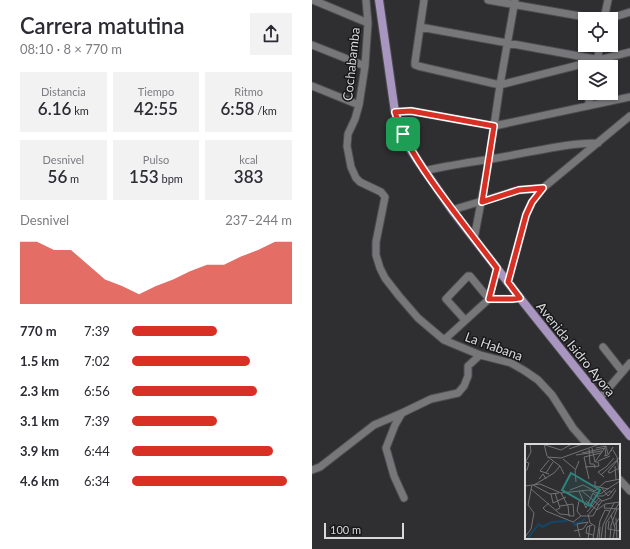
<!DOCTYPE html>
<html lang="es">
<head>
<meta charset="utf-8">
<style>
  :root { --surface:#fff; --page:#f2f2f3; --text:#2b2b33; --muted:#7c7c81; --accent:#d93025 }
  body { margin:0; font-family:Lato,sans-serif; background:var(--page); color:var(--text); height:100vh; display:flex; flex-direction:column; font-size:15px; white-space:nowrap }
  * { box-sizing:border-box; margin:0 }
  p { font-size:13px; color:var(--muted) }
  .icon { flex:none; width:22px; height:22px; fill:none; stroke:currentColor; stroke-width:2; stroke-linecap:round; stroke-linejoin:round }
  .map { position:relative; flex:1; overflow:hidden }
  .details { display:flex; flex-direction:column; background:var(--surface); width:312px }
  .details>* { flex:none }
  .controls { position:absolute; left:266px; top:12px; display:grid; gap:8px }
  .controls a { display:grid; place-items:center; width:40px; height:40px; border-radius:0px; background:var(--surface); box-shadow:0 1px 3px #0004; font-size:20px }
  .scale { position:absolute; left:12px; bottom:10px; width:80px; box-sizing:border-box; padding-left:4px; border:2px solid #d9d9db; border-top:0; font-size:11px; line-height:14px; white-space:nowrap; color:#d9d9db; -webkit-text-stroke:3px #171719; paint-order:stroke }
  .pin { position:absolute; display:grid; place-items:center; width:34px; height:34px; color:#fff; margin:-17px; border-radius:8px; box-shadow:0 2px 6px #0006 }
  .round { display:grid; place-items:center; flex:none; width:42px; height:42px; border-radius:0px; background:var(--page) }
  .summary { display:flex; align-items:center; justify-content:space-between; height:68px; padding:0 20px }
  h1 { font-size:22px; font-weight:600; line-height:30px }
  .metrics { display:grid; grid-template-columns:repeat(3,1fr); gap:6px; height:68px; padding:4px 20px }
  .metrics div { display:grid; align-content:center; border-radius:0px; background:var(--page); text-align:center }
  .metrics b { font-size:17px; font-weight:600 }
  .metrics small { font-size:11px; font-weight:400 }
  .metrics p { font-size:11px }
  .chart { height:112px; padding:8px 20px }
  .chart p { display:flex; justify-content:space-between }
  .chart svg { width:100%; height:72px; margin-top:4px; fill:var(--accent); opacity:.7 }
  ul { padding:0 20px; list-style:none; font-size:13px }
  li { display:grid; grid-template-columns:64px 48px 1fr; align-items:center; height:30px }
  li i { height:10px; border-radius:5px; background:var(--accent) }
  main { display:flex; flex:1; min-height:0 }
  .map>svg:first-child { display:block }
</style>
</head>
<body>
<main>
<section class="details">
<div class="summary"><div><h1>Carrera matutina</h1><p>08:10 · 8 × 770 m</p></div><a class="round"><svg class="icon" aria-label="share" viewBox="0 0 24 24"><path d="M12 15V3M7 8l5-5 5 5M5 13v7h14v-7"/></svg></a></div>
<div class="metrics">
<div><p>Distancia</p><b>6.16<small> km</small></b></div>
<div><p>Tiempo</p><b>42:55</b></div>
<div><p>Ritmo</p><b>6:58<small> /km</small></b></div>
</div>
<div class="metrics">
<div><p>Desnivel</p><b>56<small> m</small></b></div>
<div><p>Pulso</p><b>153<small> bpm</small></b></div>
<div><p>kcal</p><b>383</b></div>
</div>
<div class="chart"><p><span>Desnivel</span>237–244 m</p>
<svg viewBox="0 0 160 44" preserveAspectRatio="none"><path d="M0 44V6L10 6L20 11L30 11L40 20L50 29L60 33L70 38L80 33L90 29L100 24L110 20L120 20L130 15L140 11L150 6L160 6V44z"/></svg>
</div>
<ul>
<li><b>770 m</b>7:39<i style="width:53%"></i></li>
<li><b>1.5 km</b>7:02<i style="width:74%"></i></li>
<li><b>2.3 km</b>6:56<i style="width:78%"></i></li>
<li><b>3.1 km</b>7:39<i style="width:53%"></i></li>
<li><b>3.9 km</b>6:44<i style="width:88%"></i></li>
<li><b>4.6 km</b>6:34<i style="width:97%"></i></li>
</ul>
</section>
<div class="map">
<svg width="318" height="549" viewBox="0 0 318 549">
  <rect width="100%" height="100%" fill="#2f2f32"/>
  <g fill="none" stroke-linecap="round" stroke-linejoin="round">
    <defs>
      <path id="minor" d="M1 0 56 23
        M54 0 56 23 53 66 47 105 43 119 36 134 35 146 39 167 44 178 48 182 69 192 73 197 64 242V255L68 268 73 278 87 296 106 318 132 340 168 355 199 363 213 371 226 380 240 395 261 428 276 445
        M112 0 103 62V65L106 66 188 85 318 52
        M176 0 285 19
        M292 19 296 0
        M296 19 318 12
        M108 27 283 59
        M0 45 53 66
        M284 67 288 45
        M0 86 47 105
        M276 106 279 93
        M83 112 99 111 182 126 318 97
        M112 171C142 164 171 161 201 155 229 150 257 143 286 143
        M140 210 207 190 231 188
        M162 239 177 160 188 85 203 0
        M196 282 214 215 220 202 231 188 318 116
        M177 299 185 268
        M153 320 134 299 156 276H158L177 299
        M132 340 177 299H200L208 298
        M291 347 310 371
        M288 398 318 363
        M0 470 8 467 62 425 90 413
        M307 479 318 491
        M92 498 82 476 74 448 83 425 90 413 119 399 146 393 152 386 156 376V366L168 355"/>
      <path id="major" d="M67 0 83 112 97 147 106 161 140 210 208 298 318 436"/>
    </defs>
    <use href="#minor" stroke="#4d4d50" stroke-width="9"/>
    <use href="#major" stroke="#4d4d50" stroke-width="10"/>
    <use href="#minor" stroke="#77777a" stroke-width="7"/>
    <use href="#major" stroke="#a996c0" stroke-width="8"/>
  </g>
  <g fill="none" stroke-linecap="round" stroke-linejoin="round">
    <defs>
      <path id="route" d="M99 111 182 126 170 202 207 190 231 188 220 202 214 215 196 282 208 298 200 299H177L185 268C165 242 145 216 126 190 108 165 92 141 83 112Z"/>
    </defs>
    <use href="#route" stroke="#fff" stroke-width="8"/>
    <use href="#route" stroke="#d93025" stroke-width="5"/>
  </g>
  <g text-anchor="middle" stroke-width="3" stroke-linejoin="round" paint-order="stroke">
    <g font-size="13" fill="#d9d9db" stroke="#171719">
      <text transform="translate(39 64) rotate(-84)" y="5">Cochabamba</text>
      <text transform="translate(182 346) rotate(20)" y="5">La Habana</text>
      <text transform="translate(264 349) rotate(51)" y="5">Avenida Isidro Ayora</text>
    </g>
  </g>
  <g transform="translate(213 444)">
    <rect width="95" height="95" fill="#2f2f32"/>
    <path fill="none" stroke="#154667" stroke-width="2" d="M48 79 51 82 50 79 57 78 60 74M2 95 14 80 17 83 27 78 42 77"/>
    <path fill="none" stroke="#737376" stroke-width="1" d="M19 0 22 12M20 1 36 6 47 0M71 4 81 2 83 10M44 5 58 0M64 5 65 20H69L70 24M88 6 92 13 95 34M57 9 80 4 81 12M51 11 77 7M79 12 83 11 88 3 86 7M22 13 36 14 75 0M23 13 35 22 39 30M38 15 50 25M73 17 85 12M92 17 83 28 85 29 94 24M70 18 81 2M0 19 6 8 5 0M90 22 91 36M60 23 74 22 73 18H70L67 4M81 23 89 14M0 26H2L4 19 1 18M21 29 28 18M24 30 15 27 24 16M76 31 95 13M79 33 73 28 81 23M14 35 18 30 21 35M64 35 59 13 76 9M70 37V42L83 45M51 38 50 27 54 17M8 41 25 50 34 49M9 41 29 29 35 22M0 42 15 40 36 49 64 46 75 50 95 37M76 43 83 52 90 44M6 45 35 70 45 71M45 46 58 41 70 47M54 47 61 64M57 47 74 61M70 47 80 38 95 35M30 49 35 64 31 66M36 49 43 62 44 72H49M26 50 28 59 41 53M72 52H78L85 47 87 48M54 57 52 67 56 72M61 57 72 66 80 60 95 58M24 59 18 64 21 67 48 78 56 72H68L74 61M74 61 77 57 86 54 91 46M80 61 79 64 95 65M35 62 48 60 49 72M61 64 68 49 77 57M62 68 74 54M63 70 65 79 70 82 68 95M64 70 76 55M86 71 90 84 88 95M91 74 92 95M84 77 83 85 95 87M67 81 62 83 61 89 68 91M89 82 95 73V65M49 87 58 85 63 78M0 93 6 85 9 69 3 61 7 41M55 93 52 80 63 78M63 95 65 81M72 95 75 77 80 66 85 67M74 95 75 83M76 95 78 81 89 59M80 95 81 79 95 58M85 95 86 81 92 65"/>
    <path fill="#2d857e" fill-opacity="0.15" stroke="#2d857e" stroke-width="2" d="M46 29 75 46 65 62 37 46Z"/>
    <rect width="95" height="95" fill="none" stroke="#d9d9db" stroke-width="2"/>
  </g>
</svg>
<div class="controls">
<a><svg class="icon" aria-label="locate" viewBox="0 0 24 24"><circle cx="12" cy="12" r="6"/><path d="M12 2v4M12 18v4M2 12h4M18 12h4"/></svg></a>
<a><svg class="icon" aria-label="layers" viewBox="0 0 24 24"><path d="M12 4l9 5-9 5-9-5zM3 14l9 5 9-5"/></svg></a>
</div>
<div class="scale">100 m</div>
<div class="pin" style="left:91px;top:134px;background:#1e9e55"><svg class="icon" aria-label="arrive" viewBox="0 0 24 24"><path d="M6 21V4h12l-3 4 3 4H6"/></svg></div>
</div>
</main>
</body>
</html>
